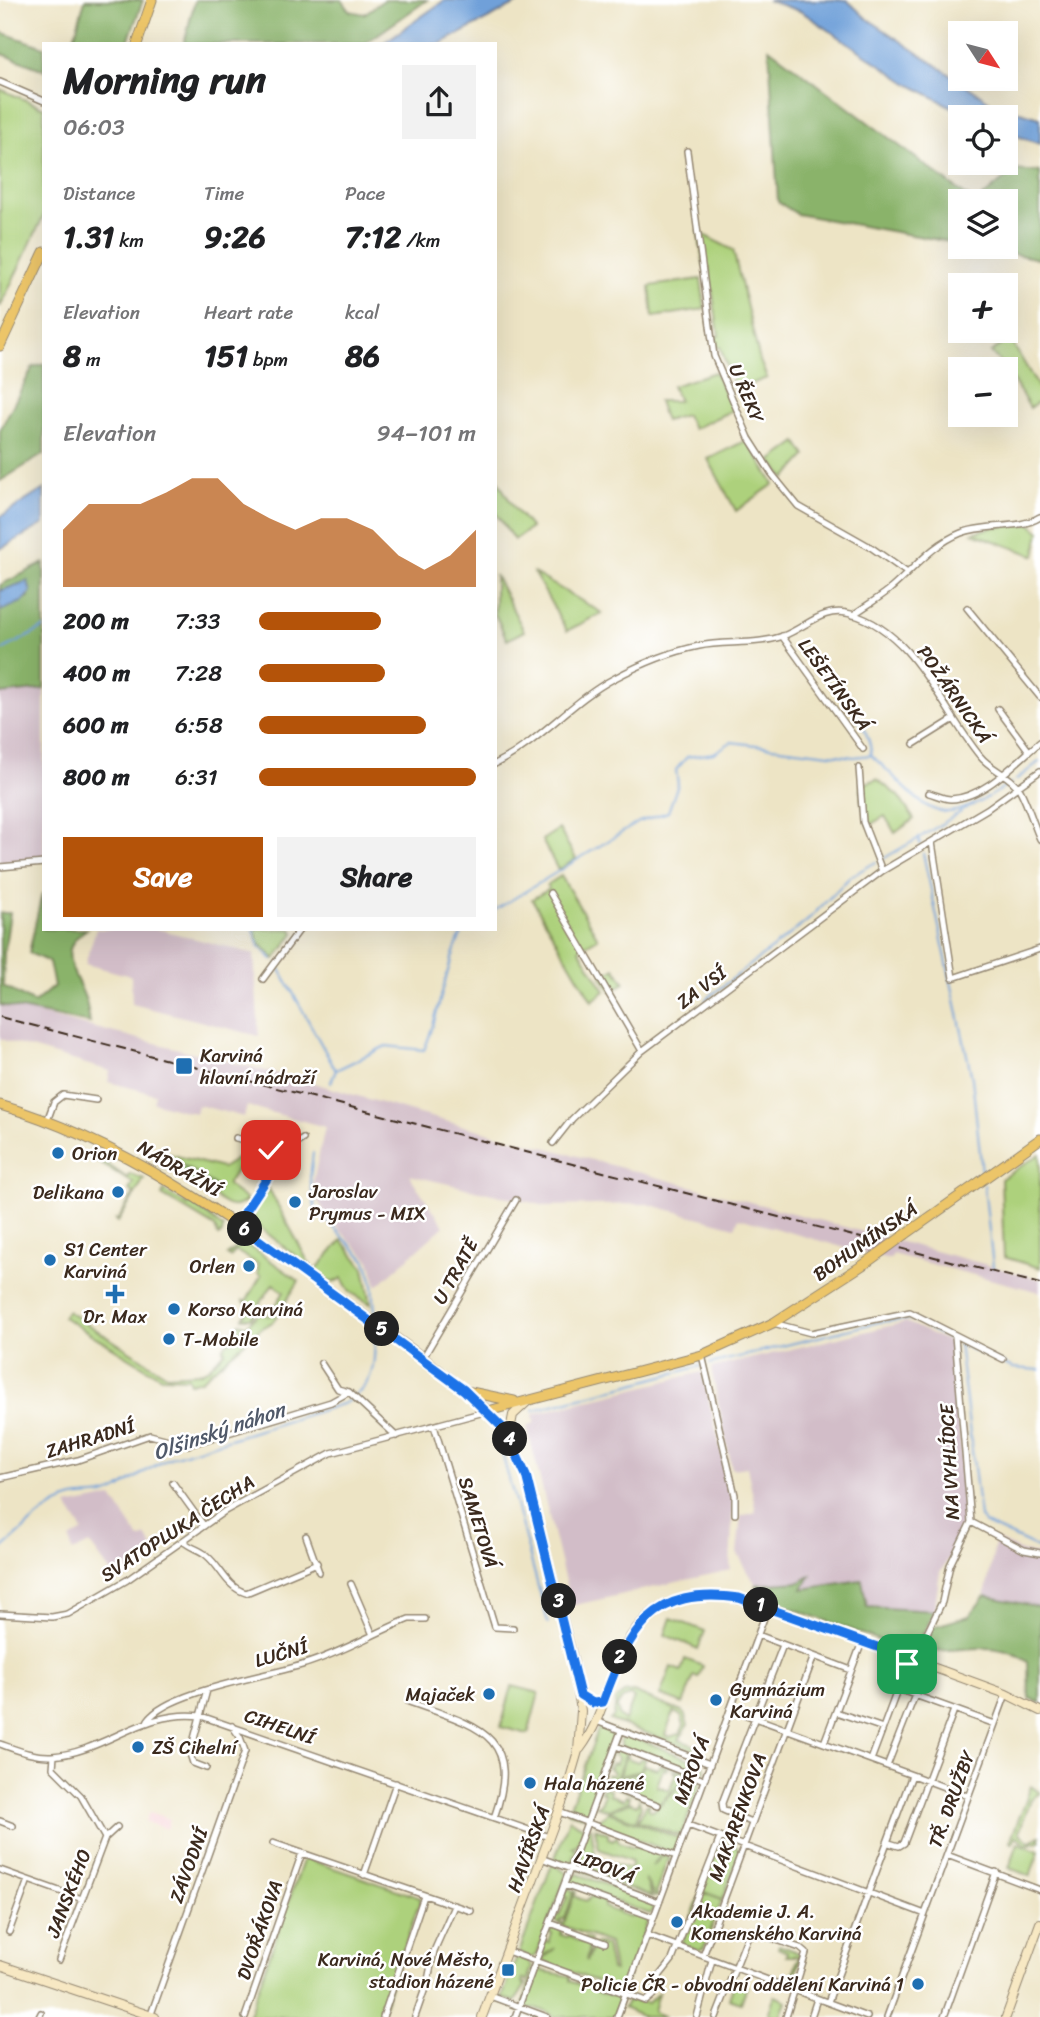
<!DOCTYPE html>
<html lang="en">
<head>
<meta charset="utf-8">
<style>
  :root { --surface:#fff; --page:#f2f2f2; --text:#202124; --muted:#757577; --accent:#b45309 }
  body { margin:0; font-family:Sriracha,sans-serif; background:var(--page); color:var(--text); height:100vh; display:flex; flex-direction:column; font-size:26px; white-space:nowrap }
  * { box-sizing:border-box; margin:0 }
  p { font-size:23px; color:var(--muted) }
  .icon { flex:none; width:38px; height:38px; fill:none; stroke:currentColor; stroke-width:2; stroke-linecap:round; stroke-linejoin:round }
  .map { position:relative; flex:1; overflow:hidden }
  .panel { position:absolute; left:42px; top:42px; width:455px; height:889px; display:flex; flex-direction:column; background:var(--surface); border-radius:0px; box-shadow:0 7px 28px #0002 }
  .panel>* { flex:none }
  .needle { width:46px; rotate:126deg }
  .fabs { position:absolute; left:948px; top:21px; display:grid; gap:14px }
  .fabs a { display:grid; place-items:center; width:70px; height:70px; border-radius:0px; background:var(--surface); box-shadow:0 7px 28px #0002; font-size:35px }
  .pin { position:absolute; display:grid; place-items:center; width:60px; height:60px; color:#fff; margin:-30px; border-radius:14px; box-shadow:0 4px 10px #0006 }
  .km { position:absolute; width:35px; height:35px; margin:-18px; border-radius:50%; background:#222; color:#fff; font-size:19px; line-height:35px; text-align:center }
  .round { display:grid; place-items:center; flex:none; width:74px; height:74px; border-radius:0px; background:var(--page) }
  .summary { display:flex; align-items:center; justify-content:space-between; height:119px; padding:0 21px }
  h1 { font-size:38px; font-weight:700; line-height:52px }
  .stats { display:grid; grid-template-columns:repeat(3,1fr); gap:10px; height:119px; padding:7px 21px }
  .stats div { display:grid; align-content:center }
  .stats b { font-size:30px; font-weight:700 }
  .stats small { font-size:19px; font-weight:400 }
  .stats p { font-size:19px }
  .chart { height:196px; padding:14px 21px }
  .chart p { display:flex; justify-content:space-between }
  .chart svg { width:100%; height:126px; margin-top:7px; fill:var(--accent); opacity:.7 }
  .cta { display:flex; gap:14px; margin-top:auto; padding:14px 21px }
  .cta a { flex:1; height:80px; border-radius:0px; background:var(--accent); color:#fff; font-size:28px; font-weight:700; line-height:80px; text-align:center }
  .cta a+a { background:var(--page); color:var(--text) }
  ul { padding:0 21px; list-style:none; font-size:23px }
  li { display:grid; grid-template-columns:112px 84px 1fr; align-items:center; height:52px }
  li i { height:18px; border-radius:9px; background:var(--accent) }
  .map>svg:first-child { display:block }
</style>
</head>
<body>
<div class="map">
<svg width="1040" height="2017" viewBox="0 0 1040 2017">
  <rect width="100%" height="100%" fill="#fff"/>
  <filter id="ink" filterUnits="userSpaceOnUse"><feTurbulence type="fractalNoise" baseFrequency=".0143" numOctaves="2"/><feDisplacementMap in="SourceGraphic" scale="14" xChannelSelector="R" yChannelSelector="G"/><feConvolveMatrix kernelMatrix="1 2 1 2 8 2 1 2 1" color-interpolation-filters="sRGB"/></filter>
  <filter id="wash" filterUnits="userSpaceOnUse"><feTurbulence type="fractalNoise" baseFrequency=".00686" numOctaves="4" result="noise"/><feDisplacementMap in="SourceGraphic" scale="28" xChannelSelector="R" yChannelSelector="G"/><feGaussianBlur stdDeviation="1.57" result="paint"/><feColorMatrix in="noise" values="0 0 0 0 0 0 0 0 0 0 0 0 0 0 0 0 0 1.4 0 .05"/><feComposite in="paint" operator="in"/></filter>
  <g filter="url(#wash)">
    <rect width="100%" height="100%" fill="#ede4c5"/>
    <path fill="#f7cfd4" d="M149 1812 170 1819 167 1829 145 1822Z"/>
    <path fill="#d2bdc8" d="M44 689V857L0 863V694Z
      M96 929H158L254 954 259 1036 132 1004 131 976 85 964Z
      M0 1004 310 1082 419 1114 1040 1279V1292L892 1254 891 1259 867 1254 739 1218 735 1227 647 1204 546 1206 409 1175 444 1226 377 1286 370 1261 329 1219 318 1201 313 1182 325 1127 247 1106 244 1117 198 1105 196 1113 185 1111 153 1102 155 1094 108 1082 110 1071 0 1039Z
      M906 1322 951 1343 967 1512 955 1549 940 1572 934 1611 866 1607 862 1580 802 1590 809 1578 800 1582 756 1585 737 1553 741 1516 756 1512 747 1467 732 1469 711 1368Z
      M702 1372 733 1500 730 1570 571 1606 527 1426 535 1423 533 1414Z
      M112 1497 140 1539 146 1536 156 1553 117 1581 90 1544 72 1552 70 1539 83 1531 67 1506Z
      M996 1539 1021 1551 1040 1555V1607L985 1596Z"/>
    <path fill="#add17b" stroke="#747e4c" stroke-width="2" fill-rule="evenodd" d="M0 89 44 108V215L0 307Z
      M698 232 733 250 760 361 767 378 736 390 720 347H716L714 337 719 336 709 268 704 267Z
      M701 279 705 309 653 317 650 286Z
      M1010 339 1040 390V401L1030 408 1006 369 991 352Z
      M715 372 733 410 693 429 686 415 665 421 658 401H679L672 386Z
      M747 440 774 484 736 511 708 459Z
      M797 442 806 456 785 479 771 461Z
      M495 476 514 508 531 528 514 540 495 512Z
      M1031 524 1040 532 1035 556 973 533 992 527Z
      M534 573 602 613 567 631Z
      M495 575 524 631 507 640 495 614Z
      M877 779 898 796 914 819 895 833 885 816 868 826 861 799V785Z
      M559 829 576 859 558 870 542 840Z
      M561 876 598 938 579 949 605 991 592 1001 532 899 549 889 547 885Z
      M254 929H292L294 933 275 959 260 944Z
      M615 968 625 983 611 991 602 976Z
      M243 1142 268 1154 269 1166 265 1172 255 1166 262 1156 250 1148 227 1185 247 1200C233 1213 222 1203 211 1193L214 1185 183 1166 164 1158 165 1153 222 1168 241 1156Z
      M90 1152 127 1178 130 1174 144 1179 118 1222 115 1219 118 1220 134 1193 129 1190 133 1183 88 1156Z
      M1040 1154V1268L1004 1257 1001 1179Z
      M269 1189 312 1269 253 1222 254 1206Z
      M164 1191 188 1205 192 1203 223 1228 222 1234 218 1236 215 1227 162 1195Z
      M342 1240 364 1268 371 1304 350 1292 342 1278 332 1283 315 1271Z
      M244 1242 299 1281 273 1322 261 1328 201 1380 190 1383 188 1378 161 1377 63 1317 67 1311 167 1375 199 1373 209 1368 225 1351 223 1349 240 1323 245 1325 229 1343 260 1312 269 1316 284 1292 273 1284 251 1318H243L250 1307 242 1300 246 1302 261 1276 258 1274V1264L236 1251 230 1257 227 1255Z
      M671 1618 705 1631 698 1649 665 1635Z
      M685 1659 703 1666 699 1677 694 1676 683 1704 660 1695 671 1667 681 1671Z
      M512 1686 539 1693 528 1734 501 1727Z
      M633 1692 684 1713 688 1725 679 1740 703 1749 701 1753 610 1720 614 1716 616 1699 624 1693ZM629 1696 634 1698 625 1721 619 1716 617 1707 622 1699ZM674 1712 681 1716 684 1725 680 1734 669 1737 665 1735Z
      M604 1726 618 1733 606 1768H600L596 1779 600 1784 587 1817 568 1812 599 1727Z
      M626 1734 704 1765 705 1771 696 1775 621 1746V1737Z
      M619 1749 626 1752 617 1776 609 1785 605 1784 607 1774 612 1776 613 1772 609 1768 612 1763 616 1764 618 1758 614 1755Z
      M627 1752V1758L638 1762 641 1758 646 1759 640 1771 619 1776Z
      M645 1765 657 1769 660 1765 668 1767 667 1770 663 1769 657 1786 669 1790 676 1774 673 1770 689 1775 659 1804 610 1785 616 1777 638 1773Z
      M690 1776 698 1779 700 1785 681 1836 638 1821 646 1805 650 1804 648 1809 653 1811Z
      M1031 1786 1040 1793 1031 1799 1019 1832 1029 1842 1040 1836V1841L1026 1845 1016 1836 1013 1843 1010 1842Z
      M603 1788 610 1789V1795L624 1800 626 1796 630 1797 628 1802 608 1810 596 1806 601 1804 605 1794 601 1791Z
      M639 1800 641 1806 636 1821 609 1811 630 1802 636 1805Z
      M608 1812 679 1838 676 1849 670 1852 595 1823Z
      M569 1819 584 1827 577 1845 572 1847 576 1849 571 1863 565 1865 554 1861Z
      M591 1827 595 1854 576 1869 574 1864 586 1830Z
      M595 1828 608 1833V1838L613 1840 617 1836 619 1842 634 1847 637 1844 663 1853 652 1866 665 1854 671 1860 667 1861 656 1892 658 1896 655 1897 645 1879 652 1897 579 1870 596 1857 630 1869 632 1861 599 1849Z
      M720 1842 737 1847 740 1851 723 1899 701 1891Z
      M1018 1843 1039 1851 1030 1876 1009 1868Z
      M304 1858 421 1898 380 2017H248Z
      M552 1864 567 1873 537 1955 531 1958 519 1953Z
      M577 1874 651 1901 654 1909 650 1914 570 1885 568 1878Z
      M568 1888 574 1891 565 1918 560 1920 562 1925 554 1920 555 1915 559 1916 567 1897 562 1895Z
      M576 1890 575 1897 587 1901 591 1896 605 1902 604 1907 616 1912 620 1907 619 1913 631 1917 634 1912 648 1920 625 1986 620 1990 541 1961 555 1948 540 1958 545 1941 549 1942 552 1934 548 1932 555 1926 562 1930 561 1935 567 1937 572 1933 571 1938 583 1943 585 1938 590 1940 586 1961 594 1944 606 1945 611 1970 614 1971 609 1943 563 1926Z
      M701 1892 722 1900 704 1948 698 1950 681 1944Z
      M779 1945 802 1954 794 1980 791 1979 799 1956H786L787 1952 778 1948Z
      M517 1957 529 1961 532 1967 527 1981 523 1979 522 1983 526 1984 515 2002 502 1998Z
      M540 1965 542 1971 570 1976V1981L586 1987 590 1984 597 1986V1992L610 1996 613 1993 618 1995 620 2001 614 2017H554L546 2011 526 2007 523 2002 535 1968Z
      M735 1981 747 1986 741 2003 729 1999Z
      M658 1993 653 2011 663 2017H643L623 2008 628 2000 648 2003Z
      M775 1996 786 2001 780 2017 768 2014Z"/>
    <path fill="#8ab36b" stroke="#626e44" stroke-width="2" d="M85 0H143L127 44H93L74 38Z
      M195 0H342L350 11 364 14 384 0H427L364 44H184Z
      M0 32 44 47V70L0 53Z
      M769 48 973 201H961V244L797 214 778 202Z
      M1015 170 1040 172V259L975 247H1006V201H978Z
      M44 364V454L0 481V430L33 367Z
      M44 563V689L0 694V611L29 597 28 582 0 591V585Z
      M42 893 44 929H87C53 951 77 974 86 1001 88 1008 88 1016 90 1023L0 1005V913H10L4 953 3 986 34 1003 54 986 49 962 29 953Z
      M164 1158 183 1166 214 1185 213 1193 179 1172 160 1166Z
      M810 1576 803 1589 862 1580 867 1607 934 1611 914 1653 764 1598 756 1585 800 1582Z
      M985 1596 1040 1607V1703L1029 1698 1028 1662C993 1636 960 1655 921 1650L932 1627 969 1616Z"/>
    <path fill="#6fa0d9" stroke="#55657c" stroke-width="2" d="M445 0H524L440 44H382Z
      M767 0H847L865 17 994 104 1040 118V144L1006 132V117H973L961 112 909 84 802 12Z
      M44 489V524L0 549V517Z
      M28 581 31 592 22 602 0 611V591Z"/>
    <g fill="none" stroke-linecap="round" stroke-linejoin="round">
      <path stroke="#6fa0d9" stroke-width="2" d="M0 651 44 628
        M822 676C840 695 871 726 871 754
        M1016 780 1040 761
        M920 844 919 838 961 812
        M923 853 972 1078 982 1172
        M881 860 919 838
        M495 910 639 822 668 812 678 784 676 770 687 757 714 753 731 742 854 757 871 755C932 810 931 836 1011 783
        M253 929 259 946 273 960
        M277 964 335 1069
        M705 1000 806 922 851 876 876 862
        M331 1082 336 1070 386 1046 424 1050C441 1011 444 968 464 929
        M313 1153 310 1178 315 1208 366 1261 373 1283 375 1313
        M984 1185 993 1267
        M959 1343 980 1517 984 1523 1040 1549
        M960 1344 1013 1368 1040 1370
        M710 1364 879 1322 911 1319 951 1340
        M534 1410 701 1366
        M499 1442 548 1623
        M0 1550C21 1534 44 1506 70 1499 86 1494 101 1499 117 1490 136 1478 151 1466 172 1457L345 1403C376 1384 374 1366 375 1333"/>
    </g>
  </g>
  <g filter="url(#ink)">
    <g fill="none" stroke-linecap="round" stroke-linejoin="round">
      <defs>
        <path id="street" d="M0 82 44 101
          M687 151 714 356 749 438 772 474 798 506 872 548 906 572
          M967 608 1040 697
          M853 615C865 606 878 599 889 590 913 570 931 545 961 533 986 523 1019 530 1040 517
          M782 636 863 749
          M998 709 1029 751
          M914 744 954 719
          M495 764C540 742 571 701 615 678 641 664 670 652 699 646 725 641 758 645 783 636 807 627 823 606 851 614 915 632 941 709 980 756 991 770 1011 775 1020 790 1028 805 1033 823 1040 839
          M859 768 863 822 882 871
          M929 793C936 795 944 799 951 799 984 798 1016 762 1040 742
          M932 842 953 978 1040 949
          M0 867 44 863
          M550 893 642 1051
          M263 979 300 929
          M47 1121 54 1102 63 1095 96 1100
          M236 1138 267 1146H288
          M553 1143 572 1119 642 1051 882 871 987 809 1040 771
          M237 1224 284 1151 303 1139
          M773 1323 811 1333 910 1312 1003 1359
          M702 1355 735 1495V1514
          M423 1358 516 1200
          M321 1363 338 1389 349 1392 396 1436
          M434 1426 495 1627 513 1628
          M0 1478 78 1460 150 1435 188 1445 331 1402 349 1392
          M173 1483 204 1526
          M971 1522 1024 1550 1040 1553
          M306 1536 319 1572
          M183 1541C190 1548 199 1549 206 1555 221 1567 226 1587 246 1593L317 1563
          M351 1584 373 1635
          M0 1614 52 1617 68 1614 127 1580 225 1511 331 1453 488 1411
          M758 1635 851 1670
          M898 1689 995 1724
          M409 1702C477 1726 524 1734 494 1818
          M730 1709 912 1775 828 2002
          M836 1712 883 1728
          M148 1720C168 1691 269 1676 305 1664 341 1653 374 1633 409 1619H425
          M596 1721 710 1764
          M824 1743 862 1642
          M0 1744C17 1750 34 1757 52 1756 106 1752 142 1709 201 1716L549 1837
          M616 1746 704 1780
          M54 1756 53 1768 81 1796 105 1838 117 1827
          M871 1760 907 1664 914 1660 942 1602 950 1565 971 1522 955 1336
          M887 1766 915 1695
          M206 1768 193 1763 190 1754 207 1690
          M912 1775 968 1796
          M601 1784 658 1805
          M559 1812 676 1856
          M0 1821 13 1826
          M751 1822 723 1810 722 1803 783 1645
          M688 1825 925 1914
          M273 1843 471 1911
          M889 1843 899 1846 904 1843 954 1710
          M947 1855 1040 1890
          M541 1858 659 1902
          M0 1870 82 1899
          M364 1875 396 1783
          M564 1885 653 1917
          M550 1923 605 1943
          M9 1932 28 1880
          M647 1935 867 2017
          M507 1951 646 2001 653 1995 660 1975 672 1960 720 1838
          M703 1956 814 1656
          M59 1960 105 1838
          M490 1996 547 2017
          M39 2017 41 2013
          M150 2017 245 1751 240 1737 232 1726
          M245 2017 302 1853
          M383 2017 424 1896
          M415 2017 428 1980 434 1951 454 1906
          M515 2017 621 1731
          M617 2017 768 1607
          M697 2017 712 1960
          M716 2017 747 1938 754 1932 800 1948 806 1953 786 2017
          M811 2017 817 1999
          M887 2017 1006 1694
          M944 2017 996 1872"/>
        <path id="secondary" d="M509 1436 513 1415 528 1401
          M580 1695 593 1703 603 1702
          M580 1749C600 1723 607 1689 619 1659 647 1590 704 1586 768 1607L1006 1694 1040 1711
          M0 1965 155 2017
          M482 2017 566 1792 578 1751 581 1711 573 1659 526 1475 510 1438 488 1411
          M1006 2017 1040 1923"/>
        <path id="primary" d="M137 44 152 0
          M0 346 44 252
          M0 1105C123 1141 225 1215 327 1289 382 1328 438 1366 488 1411L702 1355 773 1323 866 1263
          M906 1234 1040 1139
          M466 1391 514 1401"/>
      </defs>
      <use href="#street" stroke="#948772" stroke-width="8"/>
      <use href="#secondary" stroke="#948772" stroke-width="10"/>
      <use href="#primary" stroke="#948772" stroke-width="11"/>
      <use href="#street" stroke="#fff" stroke-width="5"/>
      <use href="#secondary" stroke="#f7e8c3" stroke-width="8"/>
      <use href="#primary" stroke="#ecc569" stroke-width="9"/>
      <path stroke="#3b2a1e" stroke-width="2" stroke-dasharray="10 5" stroke-linecap="butt" d="M0 1017 1040 1284"/>
      <defs>
        <path id="primary-bridge" d="M866 1263 906 1234"/>
      </defs>
      <use href="#primary-bridge" stroke="#948772" stroke-width="11" stroke-linecap="butt"/>
      <use href="#primary-bridge" stroke="#ecc569" stroke-width="9"/>
    </g>
  </g>
  <g fill="none" stroke-linecap="round" stroke-linejoin="round" filter="url(#ink)">
    <defs>
      <path id="route" d="M271 1150 276 1161 274 1168 237 1224 464 1390 505 1430 526 1475 580 1695 593 1703 603 1702C630 1629 651 1586 739 1598L914 1660 907 1664"/>
    </defs>
    <use href="#route" stroke="#fff" stroke-width="14"/>
    <use href="#route" stroke="#1a73e8" stroke-width="9"/>
  </g>
  <g fill="#1f6fb2" stroke="#fff" stroke-width="2.5">
    <rect x="175" y="1057" width="18" height="18" rx="3.5"/>
    <circle cx="58" cy="1153" r="7"/>
    <circle cx="118" cy="1192" r="7"/>
    <circle cx="295" cy="1202" r="7"/>
    <circle cx="50" cy="1260" r="7"/>
    <circle cx="249" cy="1266" r="7"/>
    <path d="M111.5 1283.5h7v7h7v7h-7v7h-7v-7h-7v-7h7z"/>
    <circle cx="174" cy="1309" r="7"/>
    <circle cx="169" cy="1339" r="7"/>
    <circle cx="489" cy="1694" r="7"/>
    <circle cx="716" cy="1700" r="7"/>
    <circle cx="138" cy="1747" r="7"/>
    <circle cx="530" cy="1783" r="7"/>
    <circle cx="677" cy="1922" r="7"/>
    <rect x="501" y="1963" width="14" height="14" rx="3.5"/>
    <circle cx="918" cy="1984" r="7"/>
  </g>
  <g text-anchor="middle" stroke-width="5" stroke-linejoin="round" paint-order="stroke">
    <g font-size="19" fill="#3b2a1e" stroke="#fff">
      <text transform="translate(747 393) rotate(67)" y="7">U ŘEKY</text>
      <text transform="translate(835 684) rotate(54)" y="7">LEŠETÍNSKÁ</text>
      <text transform="translate(955 694) rotate(55)" y="7">POŽÁRNICKÁ</text>
      <text transform="translate(701 987) rotate(-37)" y="7">ZA VSÍ</text>
      <text transform="translate(180 1168) rotate(30)" y="7">NÁDRAŽNÍ</text>
      <text transform="translate(865 1241) rotate(-35)" y="7">BOHUMÍNSKÁ</text>
      <text transform="translate(455 1271) rotate(-61)" y="7">U TRATĚ</text>
      <text transform="translate(90 1438) rotate(-17)" y="7">ZAHRADNÍ</text>
      <text transform="translate(949 1462) rotate(-93)" y="7">NA VYHLÍDCE</text>
      <text transform="translate(479 1522) rotate(73)" y="7">SAMETOVÁ</text>
      <text transform="translate(177 1528) rotate(-33)" y="7">SVATOPLUKA ČECHA</text>
      <text transform="translate(281 1653) rotate(-16)" y="7">LUČNÍ</text>
      <text transform="translate(280 1726) rotate(19)" y="7">CIHELNÍ</text>
      <text transform="translate(691 1770) rotate(-70)" y="7">MÍROVÁ</text>
      <text transform="translate(951 1799) rotate(-70)" y="7">TŘ. DRUŽBY</text>
      <text transform="translate(737 1817) rotate(-70)" y="7">MAKARENKOVA</text>
      <text transform="translate(528 1849) rotate(-70)" y="7">HAVÍŘSKÁ</text>
      <text transform="translate(188 1865) rotate(-70)" y="7">ZÁVODNÍ</text>
      <text transform="translate(605 1866) rotate(20)" y="7">LIPOVÁ</text>
      <text transform="translate(68 1893) rotate(-69)" y="7">JANSKÉHO</text>
      <text transform="translate(259 1930) rotate(-71)" y="7">DVOŘÁKOVA</text>
    </g>
    <g font-size="19" fill="#3b2a1e" stroke="#fff" text-anchor="start">
      <text x="200" y="1062">Karviná<tspan x="200" dy="22">hlavní nádraží</tspan></text>
      <text x="72" y="1160">Orion</text>
      <text x="309" y="1198">Jaroslav<tspan x="309" dy="22">Prymus - MIX</tspan></text>
      <text x="104" y="1199" text-anchor="end">Delikana</text>
      <text x="64" y="1256">S1 Center<tspan x="64" dy="22">Karviná</tspan></text>
      <text x="235" y="1273" text-anchor="end">Orlen</text>
      <text x="188" y="1316">Korso Karviná</text>
      <text x="115" y="1323" text-anchor="middle">Dr. Max</text>
      <text x="183" y="1346">T-Mobile</text>
      <text x="730" y="1696">Gymnázium<tspan x="730" dy="22">Karviná</tspan></text>
      <text x="475" y="1701" text-anchor="end">Majaček</text>
      <text x="152" y="1754">ZŠ Cihelní</text>
      <text x="544" y="1790">Hala házené</text>
      <text x="691" y="1918">Akademie J. A.<tspan x="691" dy="22">Komenského Karviná</tspan></text>
      <text x="494" y="1966" text-anchor="end">Karviná, Nové Město,<tspan x="494" dy="22">stadion házené</tspan></text>
      <text x="904" y="1991" text-anchor="end">Policie ČR - obvodní oddělení Karviná 1</text>
    </g>
    <g font-size="21" font-style="italic" fill="#505969" stroke="#fff">
      <text transform="translate(219 1431) rotate(-19)" y="7">Olšinský náhon</text>
    </g>
  </g>
</svg>
<div class="fabs">
<a><svg class="needle" viewBox="-14 -14 28 28"><path d="M0-13l5 13h-10z" fill="#e53935"/><path d="M0 13l5-13h-10z" fill="#757577"/></svg></a>
<a><svg class="icon" aria-label="locate" viewBox="0 0 24 24"><circle cx="12" cy="12" r="6"/><path d="M12 2v4M12 18v4M2 12h4M18 12h4"/></svg></a>
<a><svg class="icon" aria-label="layers" viewBox="0 0 24 24"><path d="M12 4l9 5-9 5-9-5zM3 14l9 5 9-5"/></svg></a>
<a>+</a>
<a>−</a>
</div>
<div class="pin" style="left:907px;top:1664px;background:#1e9e55"><svg class="icon" aria-label="arrive" viewBox="0 0 24 24"><path d="M6 21V4h12l-3 4 3 4H6"/></svg></div>
<div class="pin" style="left:271px;top:1150px;background:#d93025"><svg class="icon" aria-label="check" viewBox="0 0 24 24"><path d="M5 12l5 5 9-10"/></svg></div>
<b class="km" style="left:761px;top:1605px">1</b>
<b class="km" style="left:620px;top:1657px">2</b>
<b class="km" style="left:559px;top:1601px">3</b>
<b class="km" style="left:510px;top:1439px">4</b>
<b class="km" style="left:382px;top:1329px">5</b>
<b class="km" style="left:245px;top:1229px">6</b>
<section class="panel">
<div class="summary"><div><h1>Morning run</h1><p>06:03</p></div><a class="round"><svg class="icon" aria-label="share" viewBox="0 0 24 24"><path d="M12 15V3M7 8l5-5 5 5M5 13v7h14v-7"/></svg></a></div>
<div class="stats">
<div><p>Distance</p><b>1.31<small> km</small></b></div>
<div><p>Time</p><b>9:26</b></div>
<div><p>Pace</p><b>7:12<small> /km</small></b></div>
</div>
<div class="stats">
<div><p>Elevation</p><b>8<small> m</small></b></div>
<div><p>Heart rate</p><b>151<small> bpm</small></b></div>
<div><p>kcal</p><b>86</b></div>
</div>
<div class="chart"><p><span>Elevation</span>94–101 m</p>
<svg viewBox="0 0 160 44" preserveAspectRatio="none"><path d="M0 44V24L10 15L20 15L30 15L40 11L50 6L60 6L70 15L80 20L90 24L100 20L110 20L120 24L130 33L140 38L150 33L160 24V44z"/></svg>
</div>
<ul>
<li><b>200 m</b>7:33<i style="width:56%"></i></li>
<li><b>400 m</b>7:28<i style="width:58%"></i></li>
<li><b>600 m</b>6:58<i style="width:77%"></i></li>
<li><b>800 m</b>6:31<i style="width:100%"></i></li>
</ul>
<div class="cta"><a>Save</a><a>Share</a></div>
</section>
</div>
</body>
</html>
